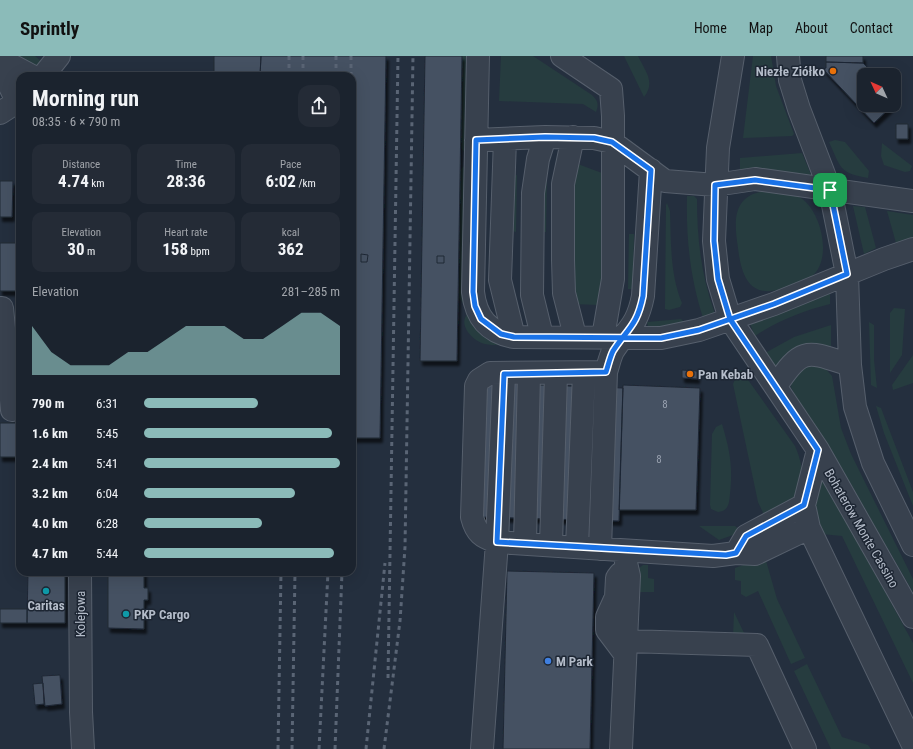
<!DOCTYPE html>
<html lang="en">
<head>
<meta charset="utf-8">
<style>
  :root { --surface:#1b232e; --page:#242b36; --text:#f1f3f6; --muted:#a0a4aa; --line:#39404a; --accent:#8bbbb9 }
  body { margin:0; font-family:"Roboto Condensed",sans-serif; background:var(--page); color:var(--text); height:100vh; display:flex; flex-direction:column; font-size:15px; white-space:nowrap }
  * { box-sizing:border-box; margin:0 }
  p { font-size:13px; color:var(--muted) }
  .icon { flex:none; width:22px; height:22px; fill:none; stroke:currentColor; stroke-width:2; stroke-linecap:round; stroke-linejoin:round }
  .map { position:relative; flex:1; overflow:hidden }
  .panel { position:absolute; left:16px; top:16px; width:340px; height:504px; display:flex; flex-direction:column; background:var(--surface); border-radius:12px; box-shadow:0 4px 16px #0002,0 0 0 1px var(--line) }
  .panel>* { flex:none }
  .needle { width:26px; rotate:314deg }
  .tools { position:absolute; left:857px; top:12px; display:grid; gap:8px }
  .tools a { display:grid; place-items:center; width:44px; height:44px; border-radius:8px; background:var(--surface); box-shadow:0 4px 16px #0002,0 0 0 1px var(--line); font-size:20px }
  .pin { position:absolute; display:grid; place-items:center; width:34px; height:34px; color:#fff; margin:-17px; border-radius:8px; box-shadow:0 2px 6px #0006 }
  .round { display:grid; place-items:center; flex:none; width:42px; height:42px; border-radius:12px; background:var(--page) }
  .overview { display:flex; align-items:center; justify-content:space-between; height:68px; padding:0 16px }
  h1 { font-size:22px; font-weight:700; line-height:30px }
  .stats { display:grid; grid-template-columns:repeat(3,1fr); gap:6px; height:68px; padding:4px 16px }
  .stats div { display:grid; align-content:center; border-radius:10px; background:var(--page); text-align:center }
  .stats b { font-size:17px; font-weight:700 }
  .stats small { font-size:11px; font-weight:400 }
  .stats p { font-size:11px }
  .chart { height:112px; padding:8px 16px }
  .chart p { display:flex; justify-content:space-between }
  .chart svg { width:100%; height:72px; margin-top:4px; fill:var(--accent); opacity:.7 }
  ul { padding:0 16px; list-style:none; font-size:13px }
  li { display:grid; grid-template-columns:64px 48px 1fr; align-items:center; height:30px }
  li i { height:10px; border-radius:5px; background:var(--accent) }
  header { display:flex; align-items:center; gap:24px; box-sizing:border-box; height:56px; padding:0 20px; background:var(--accent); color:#111 }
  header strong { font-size:19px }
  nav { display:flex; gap:22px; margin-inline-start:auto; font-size:14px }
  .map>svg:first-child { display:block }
</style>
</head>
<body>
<header>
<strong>Sprintly</strong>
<nav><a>Home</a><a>Map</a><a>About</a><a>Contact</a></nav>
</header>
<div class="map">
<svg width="913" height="693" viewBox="0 0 913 693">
  <defs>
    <filter id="shadow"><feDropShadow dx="2.5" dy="4.5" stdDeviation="1" flood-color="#0009"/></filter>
  </defs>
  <rect width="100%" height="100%" fill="#242f3e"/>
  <path fill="#263c3f" d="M17 0H35L42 6 37 12Z
    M462 0H470L466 98 461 92Z
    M501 0H533L592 39C598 45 599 48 596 56L583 48 499 45Z
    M624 0H638C645 15 656 26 644 41Z
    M753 0H771L776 30 794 78 792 80 743 82Z
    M835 84 845 86 869 115 868 122C839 117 841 112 829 86Z
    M882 87 912 110 910 115 905 116 884 109 881 100Z
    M802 97 812 121 740 114V102Z
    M575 107 602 117 601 237 598 249 573 248 574 117Z
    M465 109H468L466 247H463L459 242 460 114Z
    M517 119 516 176 512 175 513 120Z
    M544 120H547L546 176H542Z
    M765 135C776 137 792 136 801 142 821 155 833 203 812 220 805 225 797 227 790 230 753 245 742 226 738 192 734 166 732 139 765 135Z
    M687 140H694L697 143C697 182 701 218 714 255V258L703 262C690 221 686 183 687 140Z
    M667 147 670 155C671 185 670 219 682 247L680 251 669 254 665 253V249L666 149Z
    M853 150 865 151 876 192 864 198Z
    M887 155 913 159V182L896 187Z
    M629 178H634L633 233H628Z
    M830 236V248C803 255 779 264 755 280L750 268Z
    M894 252 905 253 902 299 890 317V257Z
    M468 257 499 287 498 289C494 289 489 289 485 288 473 285 457 269 468 257Z
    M681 263 684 266C673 269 658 275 648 270L647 266Z
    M869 266 874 269V304L877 332 871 329Z
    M831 269V294L777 314 765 297 794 281Z
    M913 299V327L893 334 892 329Z
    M807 308 824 311 832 320 841 372 851 398 913 523V536L824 383 795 339 791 331 792 323Z
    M741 314 795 390C803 408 808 434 790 447 782 453 773 457 765 461L758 446 733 328 738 316Z
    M876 350 881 352 913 436V450L884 377Z
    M722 368C730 395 733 410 730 438 729 447 729 455 718 456L711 453 710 449 712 378 716 371Z
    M819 415 913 587V627L842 480 821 478 814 462Z
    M699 470H735L740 474 733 479 719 484Z
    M765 501 777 543 805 602 791 608 758 535 746 541 741 538V525L735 524V512Z
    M643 509H648V522L654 523V536H637V574H649V577L635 578 636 514Z
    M734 556 745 579 733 581Z
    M807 608 842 681 868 689 871 693H831L794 615Z"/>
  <path fill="#455162" stroke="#1f2835" filter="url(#shadow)" d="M214 0H261L260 20H219V18H214Z
    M261 0H386L380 382H352V20H260Z
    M425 0H462L457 305H420Z
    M826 0H863V7L826 6Z
    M826 6 863 7 875 19H864V49H893L874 67 823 13 826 12Z
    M896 68H908V83H896Z
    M0 125H13L12 161H0Z
    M0 187H20V235H0Z
    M361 198 368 199 367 206H361Z
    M437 200H444V207H437Z
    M682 314 697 315V323L682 322Z
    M486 327 623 332 619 465 481 461Z
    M623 329 700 332 696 454H619Z
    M0 367H20V401H0Z
    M507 515 594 517 590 693H503Z
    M28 516H65V567H27Z
    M108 516H144V532H148V544H144V573L108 572Z
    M0 553H27V567H0Z
    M60 619 62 648 45 650 42 620Z
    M43 627 44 648 35 649 33 628Z"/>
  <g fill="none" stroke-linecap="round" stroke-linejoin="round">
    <defs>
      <path id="minor" d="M478 0 473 236C476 262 488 276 514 281L661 282 699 274 774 248 884 203 913 193
        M562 0 611 33 613 60V223L603 281
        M733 0 718 92 714 185 718 223 730 263 818 394 913 561
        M788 0 790 24 799 53 830 134 847 218 850 309 855 351 873 407 913 489
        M0 3 32 20
        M0 10 13 37 20 46
        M43 20 59 0
        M0 57 20 44
        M573 81 563 128V204L564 237 575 280
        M505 83 500 224 514 281
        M476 84 545 81 594 82 612 86 665 125 715 129 755 123 913 145
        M0 252H2L12 354
        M542 280 532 239 533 137 538 103 545 81
        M606 316 490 317 479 324 476 330 472 461C476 477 482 481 497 486L713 500 736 497 755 498 809 472
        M776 330C802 290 807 295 850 309
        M818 394 804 449 809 472 913 689
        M525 487 529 318
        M551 489 556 318
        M577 491 584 317
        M600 493 606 316C608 310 610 301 613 295 628 272 637 270 643 240L651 114
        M736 497 746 480 804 449
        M80 516 81 656 83 693
        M620 518 617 522 616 541 607 561V574L625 598
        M627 585 757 589 805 693
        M482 693 497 486 504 318
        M621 693 629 520 626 507 627 495"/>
    </defs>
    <use href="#minor" stroke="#565f6c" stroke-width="24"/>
    <use href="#minor" stroke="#38414e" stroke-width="22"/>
    <path stroke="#5a6575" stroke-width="3" stroke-dasharray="4 4" stroke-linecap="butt" d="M289 20V0
      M303 20V0
      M336 20V0
      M351 20V0
      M388 622 398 0
      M278 693 281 516
      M292 693 295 516
      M319 693 328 516
      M335 693 342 516
      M366 693 385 507
      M384 693 400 565 405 491 413 0"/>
  </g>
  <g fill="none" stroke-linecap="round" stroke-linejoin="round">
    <defs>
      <path id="route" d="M830 134 847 218 774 248 699 274 661 282 514 281 501 278 481 263 475 250 473 236 476 84 545 81 594 82 612 86 651 114 643 240C637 270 628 272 613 295 610 301 608 310 606 316L504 318 497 486 726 499 736 497 746 480 804 449 818 394 730 263 718 223 714 185 715 129 755 124 830 134"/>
    </defs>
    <use href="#route" stroke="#fff" stroke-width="8"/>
    <use href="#route" stroke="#1a73e8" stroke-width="5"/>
  </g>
  <g fill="#e8710a" stroke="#1d2633" stroke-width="1.5">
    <circle cx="833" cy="15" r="4"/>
    <circle cx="690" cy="318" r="4"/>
  </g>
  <g fill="#0f9aa8" stroke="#1d2633" stroke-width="1.5">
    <circle cx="46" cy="535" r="4"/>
    <circle cx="126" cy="558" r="4"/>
  </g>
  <circle fill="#3f7fe0" stroke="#1d2633" stroke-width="1.5" cx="548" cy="605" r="4"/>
  <g text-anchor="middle" stroke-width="3" stroke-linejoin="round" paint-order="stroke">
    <g font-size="11" fill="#98a1af">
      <text x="665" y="352">8</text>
      <text x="659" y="407">8</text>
    </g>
    <g font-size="13" font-weight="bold" fill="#b4bcc9" stroke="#1d2633" text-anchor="start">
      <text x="825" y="20" text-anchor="end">Niezłe Ziółko</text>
      <text x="698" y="323">Pan Kebab</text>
      <text x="46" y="554" text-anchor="middle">Caritas</text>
      <text x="134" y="563">PKP Cargo</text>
      <text x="556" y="610">M Park</text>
    </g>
    <g font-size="13" fill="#b4bcc9" stroke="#1d2633">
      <text transform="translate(862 472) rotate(60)" y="5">Bohaterów Monte Cassino</text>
      <text transform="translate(80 558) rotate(-90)" y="5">Kolejowa</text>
    </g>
  </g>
</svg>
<div class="tools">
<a><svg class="needle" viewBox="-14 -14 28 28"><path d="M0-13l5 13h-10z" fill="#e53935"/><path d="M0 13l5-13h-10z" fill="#a0a4aa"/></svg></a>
</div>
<div class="pin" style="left:830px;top:134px;background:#1e9e55"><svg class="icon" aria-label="arrive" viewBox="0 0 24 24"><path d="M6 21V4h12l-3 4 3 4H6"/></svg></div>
<section class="panel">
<div class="overview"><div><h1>Morning run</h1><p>08:35 · 6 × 790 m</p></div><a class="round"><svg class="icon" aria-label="share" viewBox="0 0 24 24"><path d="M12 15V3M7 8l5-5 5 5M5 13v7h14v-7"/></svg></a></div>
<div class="stats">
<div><p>Distance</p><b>4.74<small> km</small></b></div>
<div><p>Time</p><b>28:36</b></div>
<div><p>Pace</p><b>6:02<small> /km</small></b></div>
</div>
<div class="stats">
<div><p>Elevation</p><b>30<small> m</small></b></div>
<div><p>Heart rate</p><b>158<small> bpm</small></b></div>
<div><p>kcal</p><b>362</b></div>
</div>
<div class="chart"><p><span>Elevation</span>281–285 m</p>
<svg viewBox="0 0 160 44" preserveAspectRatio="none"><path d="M0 44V14L10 30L20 38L30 38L40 38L50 30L60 30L70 22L80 14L90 14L100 14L110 22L120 22L130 14L140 6L150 6L160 14V44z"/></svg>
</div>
<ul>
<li><b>790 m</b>6:31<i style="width:58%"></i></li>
<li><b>1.6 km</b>5:45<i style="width:96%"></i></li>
<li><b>2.4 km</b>5:41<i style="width:100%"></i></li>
<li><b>3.2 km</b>6:04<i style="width:77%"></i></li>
<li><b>4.0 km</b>6:28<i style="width:60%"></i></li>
<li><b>4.7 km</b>5:44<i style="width:97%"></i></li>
</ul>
</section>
</div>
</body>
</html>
